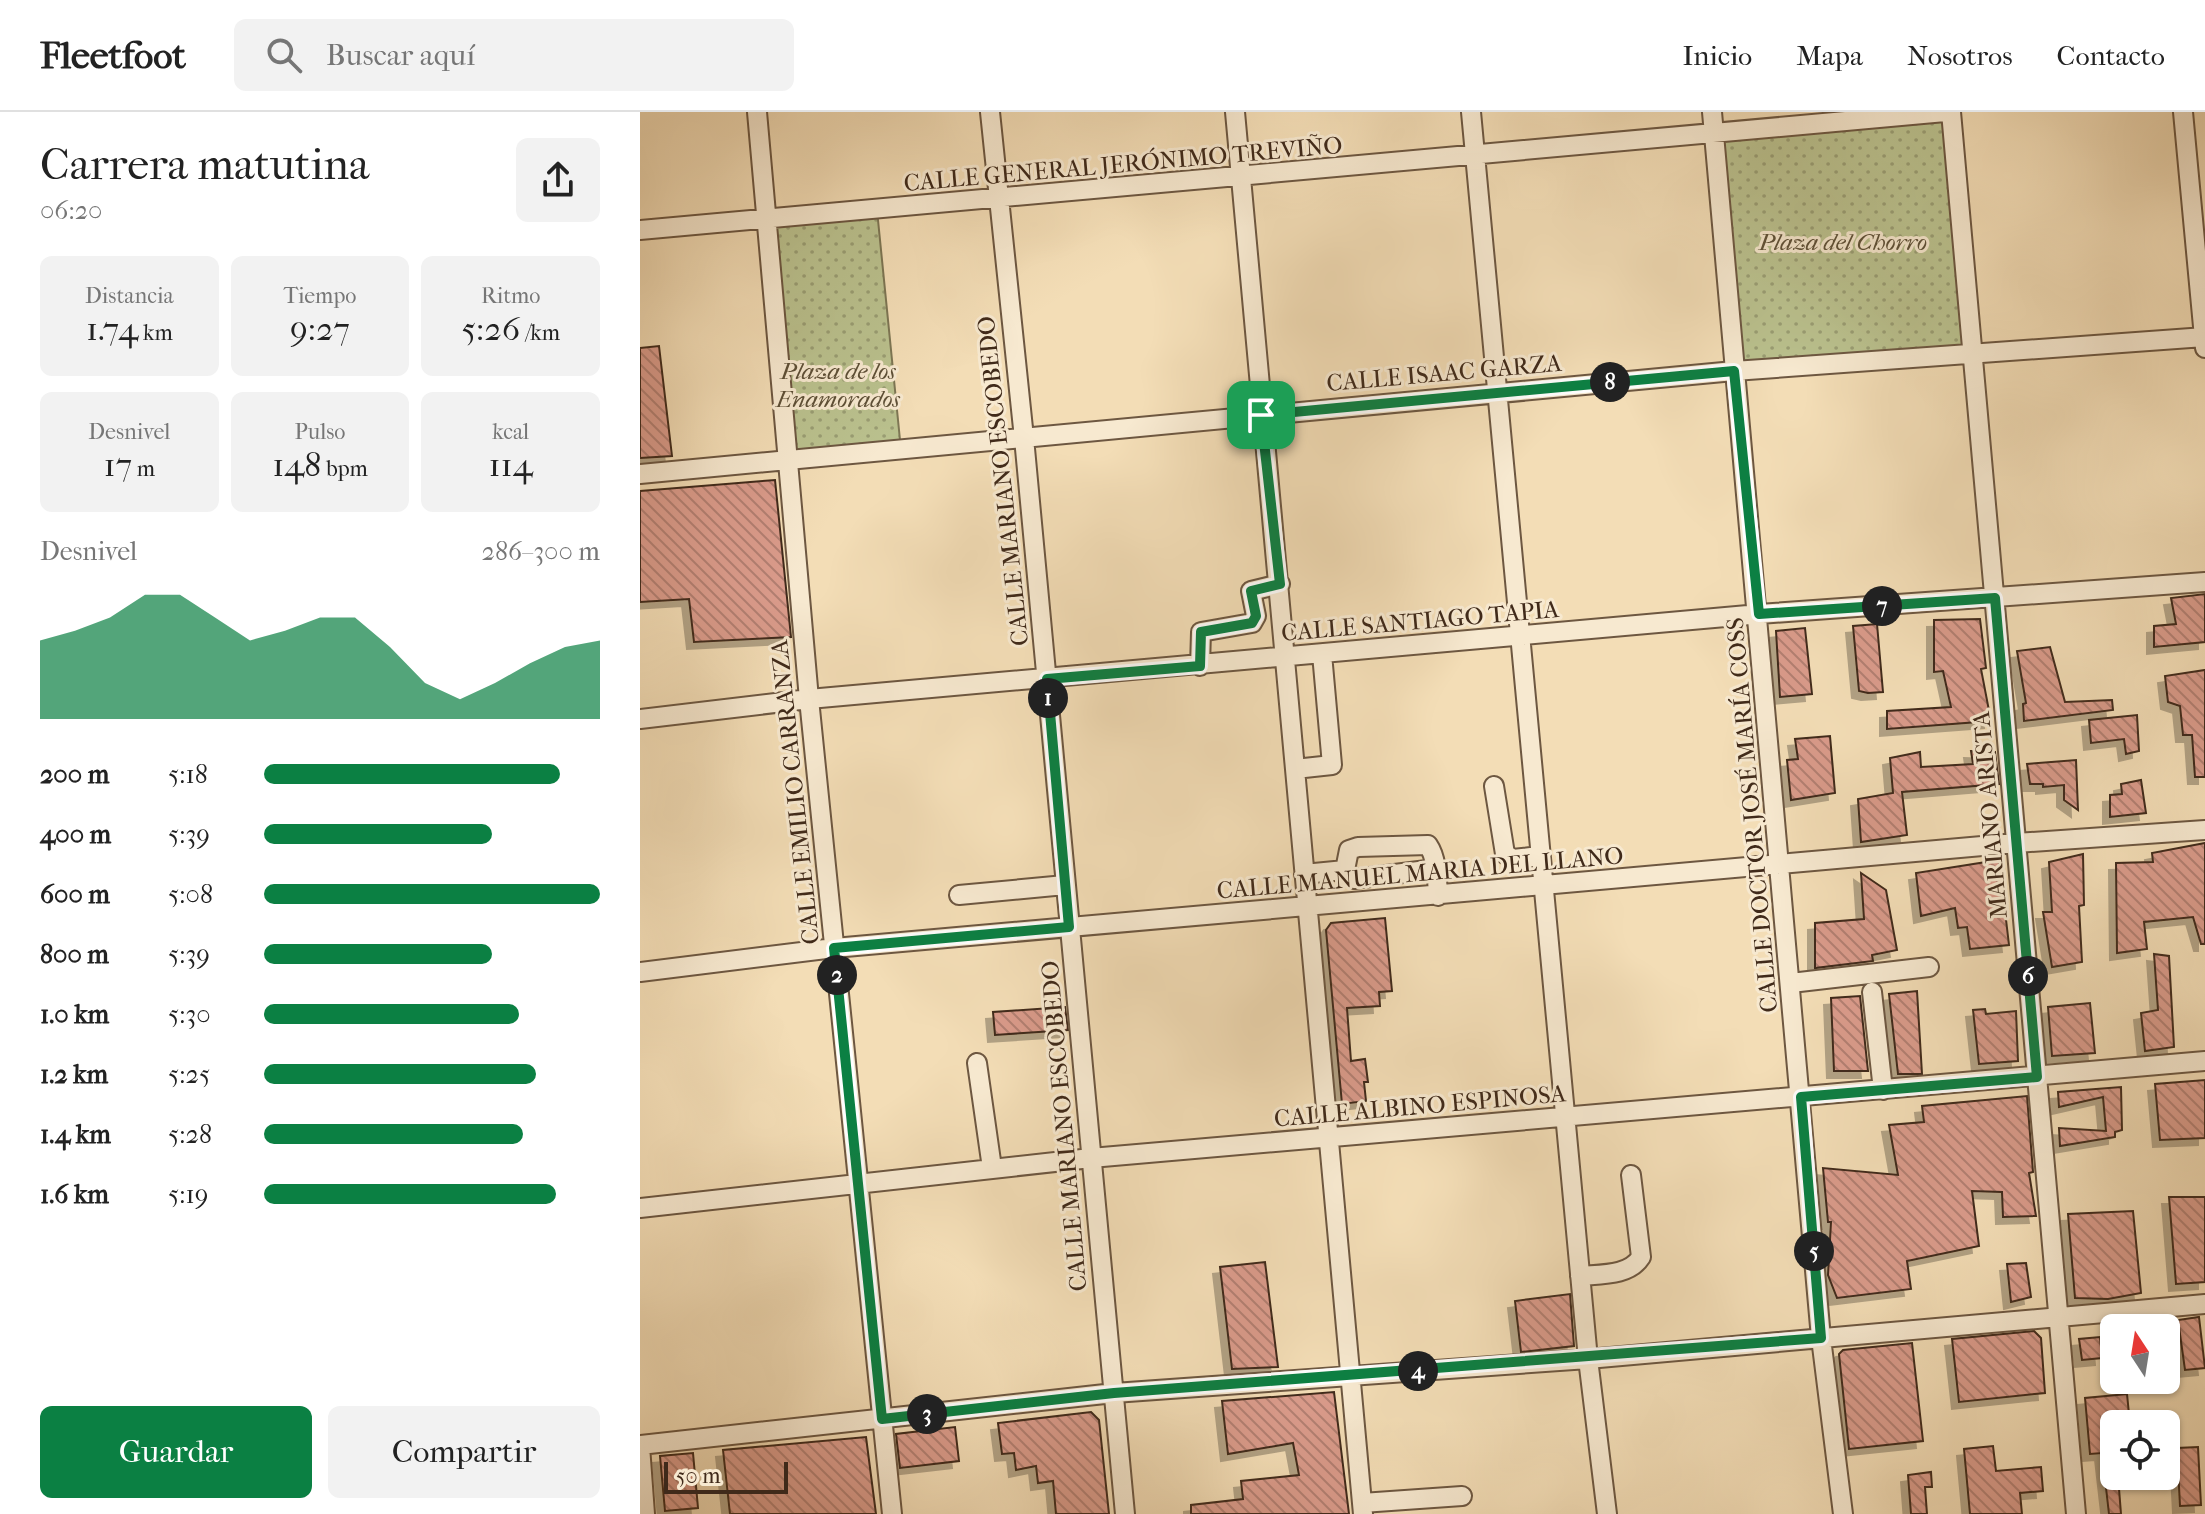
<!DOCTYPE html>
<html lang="es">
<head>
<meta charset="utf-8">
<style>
  :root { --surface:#fff; --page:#f2f2f2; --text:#222; --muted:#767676; --line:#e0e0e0; --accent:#0b8043 }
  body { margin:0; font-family:"IM FELL French Canon",serif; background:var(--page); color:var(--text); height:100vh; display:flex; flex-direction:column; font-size:30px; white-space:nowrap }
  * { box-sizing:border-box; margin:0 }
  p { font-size:26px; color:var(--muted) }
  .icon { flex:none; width:44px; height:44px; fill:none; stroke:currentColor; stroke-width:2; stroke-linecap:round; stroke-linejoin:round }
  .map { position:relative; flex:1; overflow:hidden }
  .panel { display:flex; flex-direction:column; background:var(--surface); width:640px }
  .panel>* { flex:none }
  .needle { width:52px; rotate:348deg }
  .tools { position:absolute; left:1460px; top:1202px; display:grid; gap:16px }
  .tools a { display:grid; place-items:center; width:80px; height:80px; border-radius:12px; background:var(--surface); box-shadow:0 2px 6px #0004; font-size:40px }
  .scale { position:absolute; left:24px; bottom:20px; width:124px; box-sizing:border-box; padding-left:8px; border:4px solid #402a1a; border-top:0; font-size:22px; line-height:28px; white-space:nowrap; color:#402a1a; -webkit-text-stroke:6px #f7e9d0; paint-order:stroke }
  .pin { position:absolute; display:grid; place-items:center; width:68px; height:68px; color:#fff; margin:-34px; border-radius:16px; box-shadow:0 4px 12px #0006 }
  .km { position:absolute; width:40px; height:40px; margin:-20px; border-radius:50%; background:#222; color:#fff; font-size:22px; line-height:40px; text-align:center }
  .round { display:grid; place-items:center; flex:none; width:84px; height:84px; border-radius:12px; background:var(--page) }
  .headline { display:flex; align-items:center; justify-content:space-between; height:136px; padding:0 40px }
  h1 { font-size:44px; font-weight:600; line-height:60px }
  .metrics { display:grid; grid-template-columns:repeat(3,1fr); gap:12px; height:136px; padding:8px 40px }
  .metrics div { display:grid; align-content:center; border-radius:12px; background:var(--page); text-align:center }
  .metrics b { font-size:34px; font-weight:600 }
  .metrics small { font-size:22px; font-weight:400 }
  .metrics p { font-size:22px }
  .chart { height:224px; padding:16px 40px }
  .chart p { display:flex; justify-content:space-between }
  .chart svg { width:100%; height:144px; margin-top:8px; fill:var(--accent); opacity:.7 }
  .action { display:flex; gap:16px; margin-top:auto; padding:16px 40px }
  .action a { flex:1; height:92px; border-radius:12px; background:var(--accent); color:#fff; font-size:32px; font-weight:600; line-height:92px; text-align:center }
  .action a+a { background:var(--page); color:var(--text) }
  ul { padding:0 40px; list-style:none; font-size:26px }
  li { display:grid; grid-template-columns:128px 96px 1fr; align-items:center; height:60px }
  li i { height:20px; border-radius:10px; background:var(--accent) }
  header { display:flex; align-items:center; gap:48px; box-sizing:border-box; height:112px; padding:0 40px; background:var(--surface); border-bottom:2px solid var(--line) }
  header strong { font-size:38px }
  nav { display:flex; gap:44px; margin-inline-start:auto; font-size:28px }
  .search { width:560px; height:72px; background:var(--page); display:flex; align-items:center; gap:20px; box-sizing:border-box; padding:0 28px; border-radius:12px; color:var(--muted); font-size:30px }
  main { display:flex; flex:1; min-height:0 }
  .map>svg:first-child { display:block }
</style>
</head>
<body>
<header>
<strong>Fleetfoot</strong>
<div class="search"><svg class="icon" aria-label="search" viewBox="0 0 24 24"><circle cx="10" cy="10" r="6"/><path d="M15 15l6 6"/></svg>Buscar aquí</div>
<nav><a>Inicio</a><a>Mapa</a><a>Nosotros</a><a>Contacto</a></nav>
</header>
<main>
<section class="panel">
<div class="headline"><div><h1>Carrera matutina</h1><p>06:20</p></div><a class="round"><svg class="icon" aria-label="share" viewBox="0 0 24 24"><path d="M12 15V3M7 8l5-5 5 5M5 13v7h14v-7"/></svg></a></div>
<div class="metrics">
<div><p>Distancia</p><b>1.74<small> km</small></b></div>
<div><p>Tiempo</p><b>9:27</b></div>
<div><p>Ritmo</p><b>5:26<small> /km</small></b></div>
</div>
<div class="metrics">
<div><p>Desnivel</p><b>17<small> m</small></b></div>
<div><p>Pulso</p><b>148<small> bpm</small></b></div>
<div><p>kcal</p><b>114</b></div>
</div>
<div class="chart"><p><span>Desnivel</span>286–300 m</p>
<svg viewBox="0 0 160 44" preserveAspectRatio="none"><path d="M0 44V20L10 17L20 13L30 6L40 6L50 13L60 20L70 17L80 13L90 13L100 22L110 33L120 38L130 33L140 27L150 22L160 20V44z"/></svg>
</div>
<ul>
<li><b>200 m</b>5:18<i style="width:88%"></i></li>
<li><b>400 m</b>5:39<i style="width:68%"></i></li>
<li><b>600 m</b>5:08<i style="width:100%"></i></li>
<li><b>800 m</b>5:39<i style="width:68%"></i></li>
<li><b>1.0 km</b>5:30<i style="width:76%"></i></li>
<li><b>1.2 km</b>5:25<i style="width:81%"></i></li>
<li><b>1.4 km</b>5:28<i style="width:77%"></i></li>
<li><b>1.6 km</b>5:19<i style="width:87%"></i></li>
</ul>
<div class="action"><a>Guardar</a><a>Compartir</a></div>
</section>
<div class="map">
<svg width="1565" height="1402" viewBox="0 0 1565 1402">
  <defs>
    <pattern id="park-dots" width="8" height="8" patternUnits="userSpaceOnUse" patternTransform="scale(2)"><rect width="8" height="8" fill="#bac18e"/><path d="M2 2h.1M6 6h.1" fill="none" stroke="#999d73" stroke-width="1.8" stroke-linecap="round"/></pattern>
    <pattern id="building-back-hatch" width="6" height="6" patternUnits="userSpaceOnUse" patternTransform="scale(2)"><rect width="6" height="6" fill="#da9b8b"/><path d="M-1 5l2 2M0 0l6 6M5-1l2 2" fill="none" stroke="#b27f71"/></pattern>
    <filter id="shadow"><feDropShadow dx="-7" dy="7" stdDeviation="0" flood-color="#0004"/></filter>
  </defs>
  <rect width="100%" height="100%" fill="#f3ddb6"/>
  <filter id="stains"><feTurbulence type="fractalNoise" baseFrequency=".0025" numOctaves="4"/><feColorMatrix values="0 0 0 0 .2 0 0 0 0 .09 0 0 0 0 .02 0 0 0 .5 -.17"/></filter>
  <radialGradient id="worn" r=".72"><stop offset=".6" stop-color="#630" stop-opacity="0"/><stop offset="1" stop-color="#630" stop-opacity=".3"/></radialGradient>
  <path fill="url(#park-dots)" stroke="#7d7654" stroke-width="2" d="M1305 0 1334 244 1094 259 1074 21Z
    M237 98 261 338 148 346 127 107Z"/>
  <path fill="url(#building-back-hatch)" stroke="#402a1a" stroke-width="2" filter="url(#shadow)" d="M19 234 32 344 0 346V236Z
    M135 368 151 525 54 530 49 487 0 490V379Z
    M1565 482V530L1514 535V514L1536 512 1531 486Z
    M1340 507 1346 556 1341 557 1351 609 1247 617V599L1311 595 1303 559 1294 560V508Z
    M1237 512 1243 580 1228 581 1219 579 1213 514Z
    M1165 516 1172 582 1140 585 1136 519Z
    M1410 535 1425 590 1472 588 1473 598 1384 609 1383 592 1386 591 1377 539Z
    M1565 558V665H1555L1552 623H1543L1540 594 1528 590 1525 564Z
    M1497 603 1499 639 1486 642 1484 627 1451 631 1449 608Z
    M1190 624 1195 681 1151 688 1147 648 1158 647 1155 627Z
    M1331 639 1355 640 1359 672 1262 680 1267 723 1221 730 1218 687 1253 681 1250 646 1280 640 1281 655 1333 652Z
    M1436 648 1438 698 1424 688V673L1403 675V672H1390L1387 652Z
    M1501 668 1506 701 1470 705V683L1482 682 1481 672Z
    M1565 731V832H1561L1553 805 1504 810 1507 837 1477 841 1476 751 1513 750 1512 741Z
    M1443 742 1444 793 1439 794 1442 850 1412 855 1403 800H1412L1409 750Z
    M1359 748 1369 833 1330 837 1327 815 1318 816 1315 796 1281 804 1276 761Z
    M1221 761 1246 778 1257 838 1232 843 1233 849 1175 856V811L1224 807Z
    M745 806 752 879 739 880 740 894 707 896 711 949 725 947 728 970H724L726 989 702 992 686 818 691 811Z
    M1514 842 1529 844 1534 935 1505 939 1501 901 1518 898Z
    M1277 879 1282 962H1258L1249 882Z
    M1220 884 1228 959H1194L1191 886Z
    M1450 891 1455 941 1412 944 1408 895Z
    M425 895 428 918 355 923 353 900Z
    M1345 897 1346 902 1376 899 1378 949 1339 952 1333 898Z
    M1565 968V1026L1520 1028 1515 972Z
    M1481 975 1482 1018 1475 1020V1025L1420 1034 1419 1016 1466 1019 1463 985 1419 995 1418 980Z
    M1387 984 1393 1060 1389 1061 1396 1104 1363 1105 1362 1080 1332 1079 1339 1134 1267 1149 1271 1177 1197 1186 1188 1163 1191 1110H1188L1183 1056 1258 1063 1249 1013 1284 1010 1282 994Z
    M1529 1085H1565V1170L1536 1172Z
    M1493 1099 1501 1181 1468 1187 1435 1186 1428 1102Z
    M625 1150 638 1255 592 1257 580 1155Z
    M1386 1151 1391 1185 1371 1190 1367 1152Z
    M930 1182 934 1234 881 1240 875 1189Z
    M1559 1205 1565 1256 1545 1258 1538 1208Z
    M1394 1219 1401 1226 1405 1281 1319 1290 1312 1227Z
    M1460 1225 1462 1246 1442 1248 1439 1227Z
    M1272 1231 1283 1329 1209 1337 1199 1242 1203 1238Z
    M694 1280 709 1402H551V1393L603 1387 601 1369 659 1363 653 1331 588 1342 582 1289Z
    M1487 1282 1490 1312H1474V1364H1478L1481 1402H1469L1462 1341 1450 1342 1445 1286Z
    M451 1300 459 1308 469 1402H416L413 1369 398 1371 396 1354 376 1358 374 1341 362 1342 358 1311Z
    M315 1315 319 1349 260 1356 256 1322Z
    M226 1325 236 1402H90L83 1338Z
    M1353 1334 1356 1359 1401 1355 1403 1379 1380 1381 1382 1402H1330L1324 1337Z
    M1558 1335 1561 1393 1540 1394 1537 1336Z
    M53 1341 58 1396 25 1399 20 1344Z
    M1291 1360 1292 1375H1285L1287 1402H1271L1268 1363Z"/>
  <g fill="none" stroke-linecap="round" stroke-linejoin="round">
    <defs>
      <path id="minor" d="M117 0 169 587 252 1402
        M350 0 384 326 485 1402
        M595 0 723 1402
        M831 0 948 1247 967 1402
        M1072 0 1181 1226 1203 1402
        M1311 0 1436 1402
        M1543 0 1565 236
        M0 118 1305 0
        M0 362 1094 259 1565 225
        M560 554 561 520 612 511 616 504 611 479 640 472
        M0 607 169 587 1119 502 1565 470
        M655 657 692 653 682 542
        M854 674 865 742 873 747 899 744
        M795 757 714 767 705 758 709 738 718 735 788 733C797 746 797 767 798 784
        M664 762 705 758
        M319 783 425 773
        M0 860 194 836 1376 731 1565 718
        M1151 871 1289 855
        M1232 880 1243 978
        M337 951 352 1056
        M0 1096 451 1046 1565 949
        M940 1164C961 1162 989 1164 1001 1145L991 1063
        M0 1333 474 1281 948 1247 1565 1192
        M0 1334 5 1402
        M722 1391 822 1384"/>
    </defs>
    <use href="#minor" stroke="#6d5741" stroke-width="22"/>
    <use href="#minor" stroke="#f7e9d0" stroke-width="18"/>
  </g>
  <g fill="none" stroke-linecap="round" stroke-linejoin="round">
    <defs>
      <path id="route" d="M1094 259 1119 502 1355 486 1397 965 1161 985 1181 1226 474 1281 242 1307 194 836 429 815 407 567 560 554 561 520 612 511 616 504 611 479 640 472 621 303Z"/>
    </defs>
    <use href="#route" stroke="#fff" stroke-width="16"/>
    <use href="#route" stroke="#0b8043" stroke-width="10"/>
  </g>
  <g text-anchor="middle" stroke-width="6" stroke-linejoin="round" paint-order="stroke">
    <g font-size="24" fill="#402a1a" stroke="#f7e9d0">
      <text transform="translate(483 52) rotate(-5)" y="8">CALLE GENERAL JERÓNIMO TREVIÑO</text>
      <text transform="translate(804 261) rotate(-5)" y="8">CALLE ISAAC GARZA</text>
      <text transform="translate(363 369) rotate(-96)" y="8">CALLE MARIANO ESCOBEDO</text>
      <text transform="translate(780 509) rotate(-5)" y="8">CALLE SANTIAGO TAPIA</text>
      <text transform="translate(155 680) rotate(-96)" y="8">CALLE EMILIO CARRANZA</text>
      <text transform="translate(1112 703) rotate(-95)" y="8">CALLE DOCTOR JOSÉ MARÍA COSS</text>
      <text transform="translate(1350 703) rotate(-95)" y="8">MARIANO ARISTA</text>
      <text transform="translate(780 761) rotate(-5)" y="8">CALLE MANUEL MARIA DEL LLANO</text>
      <text transform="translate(780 994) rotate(-5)" y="8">CALLE ALBINO ESPINOSA</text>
      <text transform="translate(424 1014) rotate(-95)" y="8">CALLE MARIANO ESCOBEDO</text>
    </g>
    <g font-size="24" font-style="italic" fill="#5e5037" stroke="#f7e9d0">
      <text x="1203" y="138">Plaza del Chorro</text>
      <text x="198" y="267">Plaza de los<tspan x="198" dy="28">Enamorados</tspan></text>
    </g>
  </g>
  <rect width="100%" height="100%" filter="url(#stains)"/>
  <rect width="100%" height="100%" fill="url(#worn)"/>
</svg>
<div class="tools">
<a><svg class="needle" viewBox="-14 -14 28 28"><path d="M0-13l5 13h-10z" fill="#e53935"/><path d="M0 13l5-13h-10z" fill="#767676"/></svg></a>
<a><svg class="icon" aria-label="locate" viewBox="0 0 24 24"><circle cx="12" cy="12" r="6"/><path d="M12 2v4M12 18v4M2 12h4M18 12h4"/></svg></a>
</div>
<div class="scale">50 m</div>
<div class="pin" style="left:621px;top:303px;background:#1e9e55"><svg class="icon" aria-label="arrive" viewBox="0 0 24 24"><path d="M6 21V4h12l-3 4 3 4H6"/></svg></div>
<b class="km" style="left:408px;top:586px">1</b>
<b class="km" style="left:197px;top:863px">2</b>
<b class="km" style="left:287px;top:1302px">3</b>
<b class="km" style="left:778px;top:1259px">4</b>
<b class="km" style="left:1174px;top:1139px">5</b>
<b class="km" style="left:1388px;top:864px">6</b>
<b class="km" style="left:1242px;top:494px">7</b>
<b class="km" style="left:970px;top:270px">8</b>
</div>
</main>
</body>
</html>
